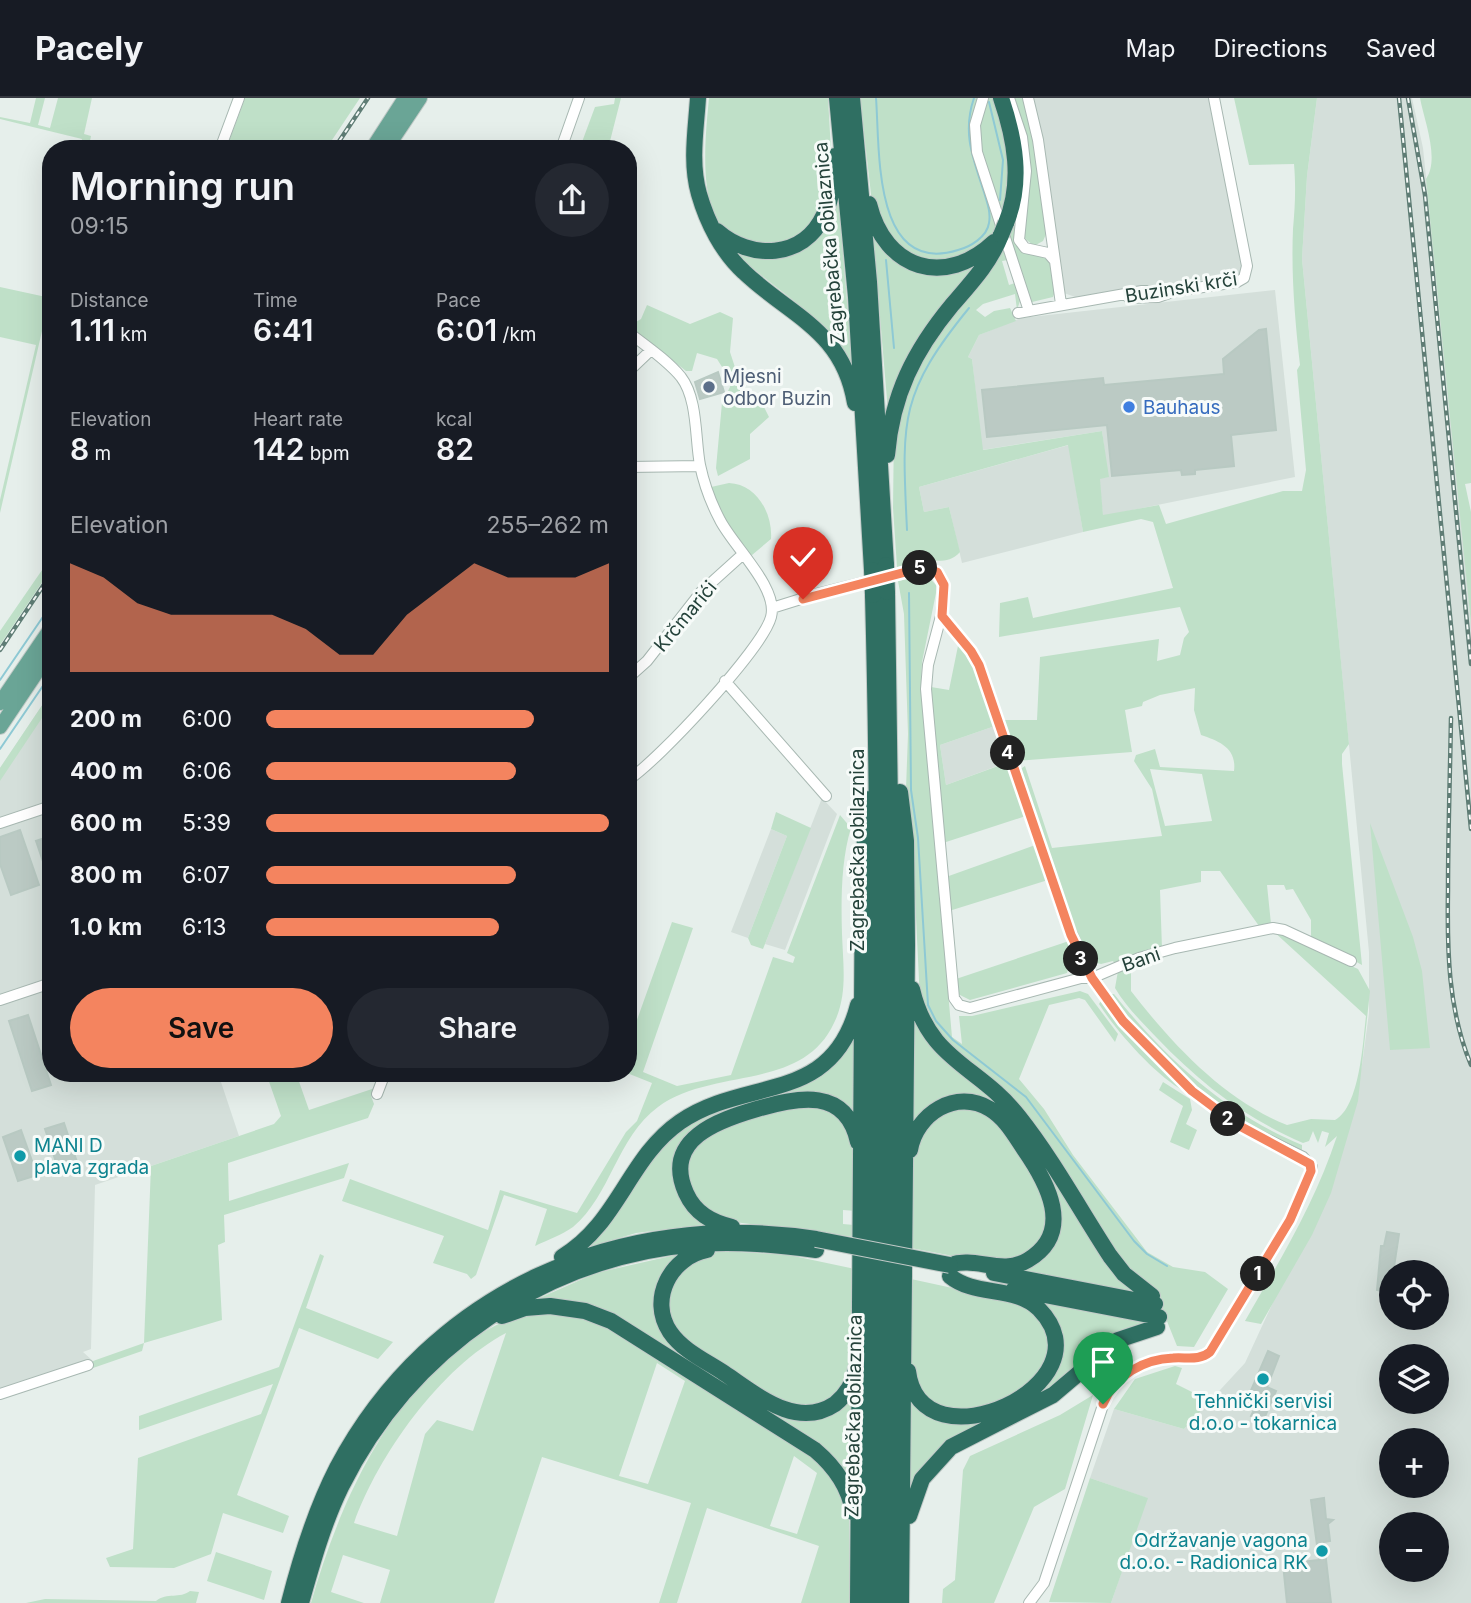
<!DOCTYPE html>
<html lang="en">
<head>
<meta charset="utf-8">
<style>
  :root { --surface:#171b24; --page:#242831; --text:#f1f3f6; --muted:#9ea1a6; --line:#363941; --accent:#f4845f }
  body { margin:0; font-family:Inter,sans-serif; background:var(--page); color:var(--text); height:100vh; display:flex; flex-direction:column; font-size:26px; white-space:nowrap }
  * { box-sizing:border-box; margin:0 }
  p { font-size:23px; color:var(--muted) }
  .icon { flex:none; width:38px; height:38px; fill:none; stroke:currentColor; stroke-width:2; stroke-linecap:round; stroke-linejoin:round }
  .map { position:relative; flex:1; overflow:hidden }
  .details { position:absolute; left:42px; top:42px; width:595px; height:942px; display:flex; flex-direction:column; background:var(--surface); border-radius:28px; box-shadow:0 7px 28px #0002 }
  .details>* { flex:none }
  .fabs { position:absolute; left:1379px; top:1162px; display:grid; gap:14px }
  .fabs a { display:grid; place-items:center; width:70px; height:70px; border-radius:50%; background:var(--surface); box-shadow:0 7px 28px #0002; font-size:35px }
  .pin { position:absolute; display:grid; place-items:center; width:60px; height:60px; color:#fff; margin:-72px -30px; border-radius:50% 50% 50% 0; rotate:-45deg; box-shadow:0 0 7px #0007 }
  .pin .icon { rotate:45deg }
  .km { position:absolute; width:35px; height:35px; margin:-18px; border-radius:50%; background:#222; color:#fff; font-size:19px; line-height:35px; text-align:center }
  .round { display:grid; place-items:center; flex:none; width:74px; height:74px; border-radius:37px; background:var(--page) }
  .summary { display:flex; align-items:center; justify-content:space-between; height:119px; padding:0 28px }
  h1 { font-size:38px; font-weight:600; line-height:52px }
  .figures { display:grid; grid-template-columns:repeat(3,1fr); gap:10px; height:119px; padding:7px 28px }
  .figures div { display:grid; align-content:center }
  .figures b { font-size:30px; font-weight:600 }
  .figures small { font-size:19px; font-weight:400 }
  .figures p { font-size:19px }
  .chart { height:196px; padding:14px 28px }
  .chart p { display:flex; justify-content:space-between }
  .chart svg { width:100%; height:126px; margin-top:7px; fill:var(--accent); opacity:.7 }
  .primary-button { display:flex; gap:14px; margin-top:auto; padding:14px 28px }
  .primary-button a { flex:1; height:80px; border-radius:42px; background:var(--accent); color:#111; font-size:28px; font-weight:600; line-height:80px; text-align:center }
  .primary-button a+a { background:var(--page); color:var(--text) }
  ul { padding:0 28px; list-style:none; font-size:23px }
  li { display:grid; grid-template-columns:112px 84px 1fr; align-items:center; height:52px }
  li i { height:18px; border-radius:9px; background:var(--accent) }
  header { display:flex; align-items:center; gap:42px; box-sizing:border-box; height:98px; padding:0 35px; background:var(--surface); border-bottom:2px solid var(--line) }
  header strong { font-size:33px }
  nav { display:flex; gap:38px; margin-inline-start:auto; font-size:24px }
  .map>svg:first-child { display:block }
</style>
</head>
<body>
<header>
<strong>Pacely</strong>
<nav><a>Map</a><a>Directions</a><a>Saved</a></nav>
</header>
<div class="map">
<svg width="1471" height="1505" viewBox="0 0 1471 1505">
  <rect width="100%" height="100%" fill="#e6efeb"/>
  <path fill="#d4dfda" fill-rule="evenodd" d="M1033 0H1210L1244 172 1238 180 1078 200 1064 195Z
    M1317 0H1412L1423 50 1458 385 1471 526V1505H1111L1147 1400 1090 1380 1114 1311 1184 1331 1245 1265 1340 1059 1362 967 1369 915V854L1302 161 1307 78ZM1391 1174H1437V1220H1391ZM1391 1258H1437V1304H1391ZM1391 1342H1437V1388H1391ZM1391 1426H1437V1472H1391Z
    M1275 192 1295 379 1103 418 1099 380 1108 379 1102 333 982 352 972 261 968 259 979 237 1021 220Z
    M1069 347 1083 434 962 465 949 409 924 414 919 389Z
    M51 594V975H218L239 1038 95 1087 91 1251 83 1254 93 1263V1270L0 1301V670Z
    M995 628 1008 664 946 687 940 647Z
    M822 700 837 716 785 852 765 846Z
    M771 731 787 738 748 840 731 834Z"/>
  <path fill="#bfe0c8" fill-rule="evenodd" d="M36 0H45L38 27 50 30 58 0H92L84 36 91 38 90 43H86L84 51H80L82 41 0 21V19L30 25Z
    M245 0H360L326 51H226Z
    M615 0H621L608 51H571L582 44 595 9 614 6Z
    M709 0H828L831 53 828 94 807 136 769 151C757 146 740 142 729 135 696 113 706 34 709 0Z
    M860 0H979L971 31V45L998 131 984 150 947 167 899 153 872 105Z
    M986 0H995L1011 64 1003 120 977 35Z
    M1012 0H1024L1033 34 1047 134 1043 143 1034 148 1023 139Z
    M1234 0H1317L1307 78 1302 161 1349 646 1342 656V666L1362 867 1311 839V822L1293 791 1286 792 1284 787H1267L1271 826 1259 828 1220 773H1201V784L1160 792 1162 851 1115 866 1113 863 1101 866 1093 864 1067 820 1019 672 1025 668 1052 750 1162 738 1152 691 1134 663 1136 657 1155 651 1160 669 1234 673C1237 650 1219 643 1201 637L1194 612 1195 590 1160 597 1143 604 1142 608 1125 612 1132 654 1016 663 999 622H1037L1040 559 1159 541 1157 563 1180 557 1184 540 1189 534 1180 509 999 539 1000 505 1028 499 1033 520 1173 490 1153 424 1141 421 1083 434 1068 347 919 389 924 414 949 409 960 454C949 467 935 461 921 463 913 464 905 467 897 469L893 410 894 329 913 267 1002 147 1008 162 1002 163 1009 187 1015 185 1021 200 1017 212 1015 196 983 206 976 212 985 219 994 213 1010 210 1016 223 979 237 968 259 972 261 983 352 1102 333 1109 379 1100 381 1103 417 1159 407 1166 426 1283 393H1302L1306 372 1297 272 1300 267C1295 223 1291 176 1293 131 1295 109 1296 89 1294 66L1249 67ZM1150 671 1202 676 1212 723 1165 728Z
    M1420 0H1471V385L1465 386 1471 414V526L1426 81C1440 61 1424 22 1420 0Z
    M1021 57 1015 134 1037 156 1049 161 1055 193 1053 199 1032 204 1008 133Z
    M838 97 853 273C824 214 775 194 730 150L780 158Z
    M873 137 901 165 981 163C942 209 900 252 888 313Z
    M51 181V207H48L0 415V402L36 247 0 239V189L46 199Z
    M647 207 690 226 720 214 733 220 730 254 746 303 764 309 769 319 750 336V361L718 378 716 370 722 305 730 289 729 280 717 261 697 255 692 273H686L629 228 641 221Z
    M729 385C756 386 773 415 771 441L752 457 747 456 718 412 711 389Z
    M51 459V471L0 547V533Z
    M927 477 936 487V495L922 564 921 587 952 939 962 946 959 918H972L1080 893 1088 896 1118 936 1115 944 1085 902 1079 900 1049 907 1019 981 1044 1011 1073 1057 1147 1154 1173 1169 1205 1174 1228 1191 1194 1249 1177 1248 1154 1191 1130 1175 1049 1052 944 947 920 903 913 756 906 691 908 636 904 516 898 483Z
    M959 543 972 560 995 628 940 647 946 687 1009 664 1029 717 943 745 931 589 949 592Z
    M51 594V613L46 614 0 683V670Z
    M776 714 811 730 763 851 751 847 748 840 787 738 771 731Z
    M840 717 851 730C841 762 841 803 842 836 843 866 848 897 834 925 802 994 712 969 658 1009 617 1039 611 1097 573 1129 562 1137 547 1142 535 1148L547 1111 504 1097 476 1177 471 1181 467 1176 433 1165 444 1138 342 1103 350 1081 488 1132 500 1092 577 1115 626 1034 637 1023 652 985 627 975 628 947 672 824 693 830 643 974 677 988 731 977 773 859 793 865 795 859 787 855Z
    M1370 725 1413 839 1422 873 1430 950 1390 952Z
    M1038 746 1048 782 949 813 946 779Z
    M1272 832 1358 871 1370 893 1358 1003 1331 1095 1312 1137 1261 1226 1245 1223C1280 1162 1315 1105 1337 1038L1325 1049 1329 1035 1322 1033 1318 1045 1313 1033 1309 1043 1303 1045C1245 1020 1201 986 1157 940 1143 925 1126 909 1115 890L1118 873 1151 859 1131 874V893C1172 946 1224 1002 1287 1027L1311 1021 1335 1022C1360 1009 1363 943 1366 918Z
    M1069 843 1075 857 1071 861 1067 875 970 902 958 896 956 881Z
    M1108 896H1114C1166 961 1225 1015 1302 1047V1052C1222 1021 1160 963 1108 896Z
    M1102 901 1184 993C1156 978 1117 934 1099 906Z
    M912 909 992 995 1141 1196 1017 1172 1057 1129 1014 1028 969 1000 911 1031Z
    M859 921 858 1024 833 1003 715 1020 678 1073 711 1126 636 1135 583 1151 666 1040 712 1014 790 991Z
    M266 975H296L309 1012 375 990 371 998 374 1006 368 1020 228 1065 229 1103 349 1065 344 1080 224 1117 225 1144 218 1147 222 1222 144 1245 142 1253 93 1270V1263L144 1245 151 1068 274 1026 281 1018Z
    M1163 984 1190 1001 1192 1012 1186 1026 1197 1032 1189 1052 1170 1044 1183 1008 1159 992Z
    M798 1005 835 1014 854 1040 856 1113 843 1112V1126L854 1127 855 1139 719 1122 689 1094 687 1061 703 1036Z
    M962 1008 995 1019 1044 1090 1048 1132 1025 1160 974 1162 911 1150 913 1056 930 1021Z
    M723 1153 789 1157 855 1171 853 1266 834 1302 822 1308 787 1309 689 1249 669 1224 670 1184 701 1157Z
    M684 1155 672 1165 664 1232 798 1319 855 1287 854 1399 843 1376 622 1224 526 1206 596 1175Z
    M320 1156 324 1158 306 1210 393 1244 378 1261 299 1230 237 1397 289 1418 283 1435 223 1415 211 1456 174 1470 110 1469 106 1460 133 1451 138 1360 261 1316 273 1286 139 1332V1318L279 1269Z
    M911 1181 1026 1206 1048 1232 1047 1268 1010 1300 954 1316 924 1300 910 1264Z
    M1037 1203 1156 1225 1064 1283 967 1335 907 1410 909 1292 921 1308 990 1317 1057 1262Z
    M531 1213 593 1219 820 1360 849 1410 850 1505H801L819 1448 707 1410 677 1505H659L691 1405 542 1359 494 1505H380L390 1472 343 1457 331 1494 364 1505H311C343 1391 408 1251 531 1213ZM506 1235 473 1333 437 1322 425 1336 397 1438 354 1425C378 1357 441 1269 506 1235ZM657 1265 685 1283 648 1386 619 1378ZM794 1358 817 1375 797 1436 770 1428Z
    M1175 1268 1182 1270 1176 1286 1210 1303 1184 1331 1114 1311 1135 1281Z
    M1093 1297 1065 1391 1034 1409 994 1505H942L943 1491 955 1482 963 1372 970 1358 1060 1317Z
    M1090 1380 1148 1400 1111 1505 1049 1504Z
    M216 1454 272 1473 264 1502 207 1483Z
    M190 1493 199 1494 196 1505H26L45 1501 156 1503C167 1494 180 1501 190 1493Z"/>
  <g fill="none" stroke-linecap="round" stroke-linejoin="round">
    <path stroke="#8ec9d4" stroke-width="2" d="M876 0C880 50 872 179 958 152 970 149 987 139 989 125 991 114 987 104 984 94 973 60 962 35 974 0
      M989 4 1003 62 1000 102
      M886 162 894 250
      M907 432C902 324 898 297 969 210
      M909 495 911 692 918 740 928 907 936 923 953 942 1026 999 1134 1143 1147 1156 1167 1168
      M0 582 51 507
      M0 651 51 576"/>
  </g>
  <path fill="#bbcac4" stroke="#b8c9c2" stroke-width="2" d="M1266 231 1276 332 1231 337 1234 368 1195 372V376L1182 377 1181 372 1112 378 1107 327 987 339 982 292 1103 280 1104 287 1224 276 1223 261 1259 232Z
    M718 274 724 294 700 301 695 284Z
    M20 732 39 787 11 797 0 766V739Z
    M51 738V784H50L36 743Z
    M28 917 51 987 32 993 9 923Z
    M64 1025 77 1064 58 1070 45 1031Z
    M21 1032 37 1077 18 1083 3 1039Z
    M1387 1134 1399 1136 1390 1195 1377 1192 1381 1148H1384Z
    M1268 1253 1279 1258 1267 1289 1276 1293 1263 1323 1251 1318 1256 1308 1246 1304Z
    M1324 1400 1326 1421 1333 1422 1328 1426 1330 1443 1324 1444 1331 1505H1287L1283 1466 1319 1462 1311 1402Z"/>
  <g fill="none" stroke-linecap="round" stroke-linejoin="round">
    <defs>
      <path id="minor" d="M983 0 975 27 977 54 1029 213
        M1009 0 1022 39 1026 73 1019 142 1025 150 1048 155 1055 163
        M1028 0 1038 42 1061 206
        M220 51 239 0
        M561 51 579 0
        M1129 200 1158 199 1175 193
        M1018 215 1142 193H1176L1237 184 1244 180 1247 168 1214 0
        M628 234C646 248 667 262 681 279 698 301 695 341 700 367 704 386 711 405 720 422 733 448 779 490 771 519 763 550 658 663 628 682
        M628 274 651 252
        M628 369 700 368
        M772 510 820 495 921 470 937 474 944 487 941 518 971 553 979 567 1065 821 1092 880 1123 923 1192 993 1236 1026 1303 1059 1312 1069 1290 1122 1210 1254C1199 1263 1186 1259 1172 1260 1145 1261 1121 1275 1106 1298L1044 1485 1029 1505
        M941 518 928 567 926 591 954 900 959 907 970 910 1081 880H1092L1139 860 1175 850 1273 830 1284 832 1351 863
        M628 580 647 563 701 494 742 457
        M725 583 826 698
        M0 725 51 708
        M0 902 51 885
        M377 996 385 975
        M0 1296 88 1267"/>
      <path id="major" d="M372 51 405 0
        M386 51 420 0
        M0 605 51 530
        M0 629 51 553"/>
      <path id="highway" d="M698 0C696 31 690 65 699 96 707 124 722 154 744 174 790 218 843 232 855 305
        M837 0 856 199 872 472
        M852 0 869 184 886 467
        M1001 0C1015 41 1023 84 1006 125
        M869 106C885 172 945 190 994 144
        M717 133C750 162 803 162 824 117 833 99 834 78 835 58
        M887 357C892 297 914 253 952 207 971 185 990 165 1001 137
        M900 694 906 743 907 847 901 1505
        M912 891C929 964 979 967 1019 1019 1053 1062 1080 1112 1110 1158L1124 1176 1152 1198
        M910 1052C916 1016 956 990 990 1011 1005 1020 1014 1036 1024 1051 1047 1084 1075 1134 1028 1162 1002 1178 976 1158 950 1167
        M732 1129C711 1124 695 1115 686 1095 662 1041 719 1022 757 1011 798 999 846 989 858 1044
        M707 1152C671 1159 648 1201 670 1234 683 1253 706 1263 724 1275 756 1296 796 1332 835 1306 846 1297 854 1284 856 1270
        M562 1159C619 1125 628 1060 680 1024 747 978 832 1008 858 907
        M994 1175 1155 1206
        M1014 1191 1159 1219
        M502 1218 525 1210 550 1208 585 1213 611 1223 815 1352C835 1369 849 1388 853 1414
        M908 1273C920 1374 1113 1286 1039 1211 1015 1187 975 1199 950 1178
        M909 1418 922 1381 951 1349 1053 1297 1118 1242 1157 1229
        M289 1505C301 1458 315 1413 337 1370 431 1192 621 1111 816 1141
        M301 1505C312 1466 323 1426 341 1389 410 1251 544 1158 699 1146 738 1143 777 1147 816 1152
        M858 1505 863 763 869 701
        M872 1505C876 1169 882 833 873 497
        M886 1505 892 857 887 494"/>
    </defs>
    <use href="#minor" stroke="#a8b8b2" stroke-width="12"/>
    <use href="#major" stroke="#c2cac8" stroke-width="16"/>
    <use href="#highway" stroke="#c2cac8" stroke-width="18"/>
    <use href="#minor" stroke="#fff" stroke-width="10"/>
    <use href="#major" stroke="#6aa596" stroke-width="14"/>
    <use href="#highway" stroke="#2f6f62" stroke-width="16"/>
    <defs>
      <path id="rail" d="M1399 0 1471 731
        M1408 0 1425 97 1471 566
        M334 51 368 0
        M0 552 51 476
        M1451 620C1450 678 1448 735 1448 792 1447 852 1448 912 1471 967"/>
    </defs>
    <use href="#rail" stroke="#5f7d75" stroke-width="4.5"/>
    <use href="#rail" stroke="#f7fbf9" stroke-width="2" stroke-dasharray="5" stroke-linecap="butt"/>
    <defs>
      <path id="highway-bridge" d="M1001 137 1006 125
        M886 467 887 494
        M872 472 873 497
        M816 1141 950 1167"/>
    </defs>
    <use href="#highway-bridge" stroke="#c2cac8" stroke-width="18" stroke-linecap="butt"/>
    <use href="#highway-bridge" stroke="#2f6f62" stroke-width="16"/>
  </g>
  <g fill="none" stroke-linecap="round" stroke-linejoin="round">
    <defs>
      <path id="route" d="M803 501 921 470 937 474 944 487 942 518 971 553 979 567 1071 837 1092 880 1123 923 1192 993 1236 1026 1310 1066 1311 1073 1290 1122 1210 1254C1199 1263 1187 1259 1173 1260 1144 1261 1115 1277 1103 1306"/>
    </defs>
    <use href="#route" stroke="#fff" stroke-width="14"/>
    <use href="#route" stroke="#f4845f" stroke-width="9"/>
  </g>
  <circle fill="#5c6f8a" stroke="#f7fbf9" stroke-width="2.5" cx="709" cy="289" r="7"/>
  <circle fill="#3f7fe0" stroke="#f7fbf9" stroke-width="2.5" cx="1129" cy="309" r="7"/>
  <g fill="#0f9aa8" stroke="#f7fbf9" stroke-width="2.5">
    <circle cx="20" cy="1058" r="7"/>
    <circle cx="1263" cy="1281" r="7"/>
    <circle cx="1322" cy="1453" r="7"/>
  </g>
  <g text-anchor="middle" stroke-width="6" stroke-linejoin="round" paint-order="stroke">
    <g font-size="19" fill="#24423a" stroke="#f7fbf9">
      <text transform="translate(829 145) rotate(-95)" y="7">Zagrebačka obilaznica</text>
      <text transform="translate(1181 189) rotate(-9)" y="7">Buzinski krči</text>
      <text transform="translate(685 518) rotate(-50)" y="7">Krčmarići</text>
      <text transform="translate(857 752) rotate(-90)" y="7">Zagrebačka obilaznica</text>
      <text transform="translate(1141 861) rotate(-19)" y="7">Bani</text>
      <text transform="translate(853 1318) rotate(-89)" y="7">Zagrebačka obilaznica</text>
    </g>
    <g font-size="19" fill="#4e5e75" stroke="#f7fbf9" text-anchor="start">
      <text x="723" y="285">Mjesni<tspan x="723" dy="22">odbor Buzin</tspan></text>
    </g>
    <g font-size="19" fill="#366cbe" stroke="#f7fbf9" text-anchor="start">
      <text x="1143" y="316">Bauhaus</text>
    </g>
    <g font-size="19" fill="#0d838f" stroke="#f7fbf9" text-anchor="start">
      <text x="34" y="1054">MANI D<tspan x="34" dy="22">plava zgrada</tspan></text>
      <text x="1263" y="1310" text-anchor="middle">Tehnički servisi<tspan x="1263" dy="22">d.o.o - tokarnica</tspan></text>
      <text x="1308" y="1449" text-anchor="end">Održavanje vagona<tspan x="1308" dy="22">d.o.o. - Radionica RK</tspan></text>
    </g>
  </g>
</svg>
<div class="fabs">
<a><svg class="icon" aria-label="locate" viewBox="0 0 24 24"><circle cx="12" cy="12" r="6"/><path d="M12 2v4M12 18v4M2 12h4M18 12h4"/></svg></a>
<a><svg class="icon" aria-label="layers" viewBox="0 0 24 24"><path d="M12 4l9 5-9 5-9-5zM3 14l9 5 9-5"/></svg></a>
<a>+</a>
<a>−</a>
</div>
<div class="pin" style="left:1103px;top:1306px;background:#1e9e55"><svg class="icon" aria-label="arrive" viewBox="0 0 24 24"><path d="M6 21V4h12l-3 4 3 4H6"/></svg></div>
<div class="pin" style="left:803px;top:501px;background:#d93025"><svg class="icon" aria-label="check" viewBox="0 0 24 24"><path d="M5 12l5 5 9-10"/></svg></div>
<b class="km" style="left:1258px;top:1176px">1</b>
<b class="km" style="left:1228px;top:1021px">2</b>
<b class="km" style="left:1081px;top:861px">3</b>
<b class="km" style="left:1008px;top:655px">4</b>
<b class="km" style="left:920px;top:470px">5</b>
<section class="details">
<div class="summary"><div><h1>Morning run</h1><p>09:15</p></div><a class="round"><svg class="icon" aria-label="share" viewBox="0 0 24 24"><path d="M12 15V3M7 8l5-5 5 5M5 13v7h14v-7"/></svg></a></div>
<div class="figures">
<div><p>Distance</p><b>1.11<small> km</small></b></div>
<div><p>Time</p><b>6:41</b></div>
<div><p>Pace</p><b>6:01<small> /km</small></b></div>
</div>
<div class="figures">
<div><p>Elevation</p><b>8<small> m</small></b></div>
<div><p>Heart rate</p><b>142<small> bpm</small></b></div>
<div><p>kcal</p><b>82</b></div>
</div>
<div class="chart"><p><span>Elevation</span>255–262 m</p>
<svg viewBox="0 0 160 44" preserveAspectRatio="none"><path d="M0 44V6L10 11L20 20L30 24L40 24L50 24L60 24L70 29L80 38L90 38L100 24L110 15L120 6L130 11L140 11L150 11L160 6V44z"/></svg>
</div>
<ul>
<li><b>200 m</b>6:00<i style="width:78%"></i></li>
<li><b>400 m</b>6:06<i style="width:73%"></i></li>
<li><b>600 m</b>5:39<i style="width:100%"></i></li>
<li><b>800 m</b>6:07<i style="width:73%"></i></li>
<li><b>1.0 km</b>6:13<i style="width:68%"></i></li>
</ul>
<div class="primary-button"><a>Save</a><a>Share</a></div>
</section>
</div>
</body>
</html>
